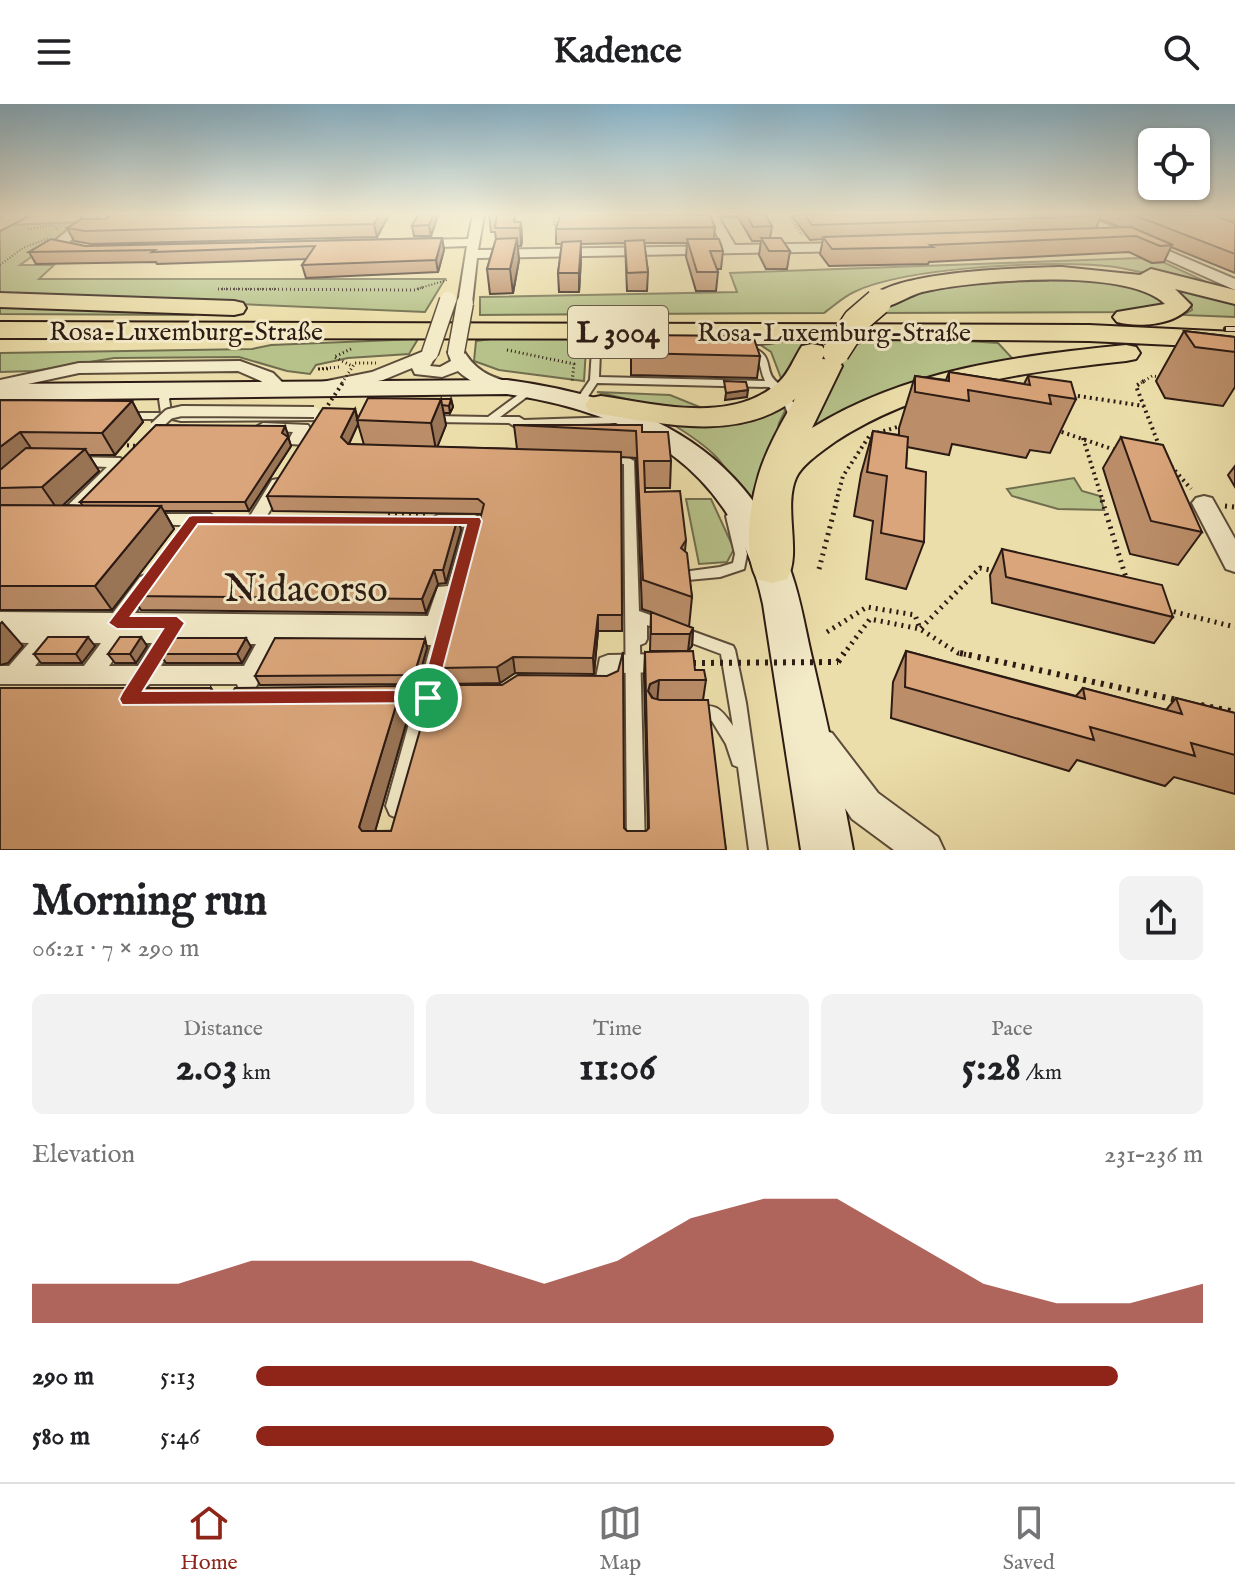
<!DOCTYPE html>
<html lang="en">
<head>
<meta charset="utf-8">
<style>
  :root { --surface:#fff; --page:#f2f2f2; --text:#202124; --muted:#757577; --line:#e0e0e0; --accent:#8f2418 }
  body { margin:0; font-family:"IM FELL English",serif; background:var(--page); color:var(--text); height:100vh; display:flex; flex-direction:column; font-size:30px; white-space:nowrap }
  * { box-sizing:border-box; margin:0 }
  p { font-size:26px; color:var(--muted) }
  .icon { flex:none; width:44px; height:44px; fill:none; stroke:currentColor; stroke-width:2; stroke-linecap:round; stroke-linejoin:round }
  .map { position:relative; height:746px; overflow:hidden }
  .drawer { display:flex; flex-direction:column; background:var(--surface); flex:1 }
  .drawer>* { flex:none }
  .buttons { position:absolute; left:1138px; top:24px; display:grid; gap:16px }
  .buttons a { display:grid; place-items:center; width:72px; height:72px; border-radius:12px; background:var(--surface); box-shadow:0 2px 6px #0004; font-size:40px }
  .pin { position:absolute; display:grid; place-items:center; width:68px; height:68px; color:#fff; margin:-34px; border:4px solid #fff; border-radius:50%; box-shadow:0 2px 8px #0007 }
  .round { display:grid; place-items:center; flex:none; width:84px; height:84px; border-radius:12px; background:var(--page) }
  .head { display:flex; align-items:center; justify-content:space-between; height:136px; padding:0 32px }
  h1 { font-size:44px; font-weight:800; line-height:60px }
  .metrics { display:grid; grid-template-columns:repeat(3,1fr); gap:12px; height:136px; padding:8px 32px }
  .metrics div { display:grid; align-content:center; border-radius:12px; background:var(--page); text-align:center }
  .metrics b { font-size:40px; font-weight:800 }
  .metrics small { font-size:22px; font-weight:400 }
  .metrics p { font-size:22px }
  .chart { height:224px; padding:16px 32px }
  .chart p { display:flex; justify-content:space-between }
  .chart svg { width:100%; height:144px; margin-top:8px; fill:var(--accent); opacity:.7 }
  ul { padding:0 32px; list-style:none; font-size:26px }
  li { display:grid; grid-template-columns:128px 96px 1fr; align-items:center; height:60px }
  li i { height:20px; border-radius:10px; background:var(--accent) }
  header { display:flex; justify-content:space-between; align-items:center; height:104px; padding:0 32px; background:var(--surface); font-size:36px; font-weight:800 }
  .tabs { display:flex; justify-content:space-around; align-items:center; height:112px; border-top:2px solid var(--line); background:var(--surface); font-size:22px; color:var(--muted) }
  .tabs a { display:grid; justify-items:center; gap:4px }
  .tabs .active { color:var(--accent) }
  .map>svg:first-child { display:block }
</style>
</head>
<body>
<header><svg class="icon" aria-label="menu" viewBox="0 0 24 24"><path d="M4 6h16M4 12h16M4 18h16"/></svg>Kadence<svg class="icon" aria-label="search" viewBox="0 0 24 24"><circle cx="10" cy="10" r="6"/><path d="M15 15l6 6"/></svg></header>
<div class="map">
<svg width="1235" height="746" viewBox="0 0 1235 746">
  <rect width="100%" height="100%" fill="#ecdeaa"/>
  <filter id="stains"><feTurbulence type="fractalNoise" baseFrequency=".0025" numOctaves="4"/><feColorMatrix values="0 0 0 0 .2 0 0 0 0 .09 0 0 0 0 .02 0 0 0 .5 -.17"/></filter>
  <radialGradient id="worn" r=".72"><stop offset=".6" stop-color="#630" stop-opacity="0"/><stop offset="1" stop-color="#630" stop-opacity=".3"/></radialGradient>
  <path fill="#b6c28a" stroke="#716e4f" stroke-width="2" d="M80 118 20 161H54L39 175H445L425 208 144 196 0 193V125L10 121Z
    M1141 154 1152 159 1163 158 1235 191C1195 181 1156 170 1115 163 1058 155 905 163 854 188 843 193 834 202 824 209L480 211V193L737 188 730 169Z
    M1065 167H1089L1235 195V213L1183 211 1192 206 1191 199 1170 185Z
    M1113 175 1172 198 1145 208 881 209C887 204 894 197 901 193 944 169 1061 175 1113 175Z
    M0 201 198 206 194 211 0 210Z
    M499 234 612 235 595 238 586 245 584 277 499 266 474 257 476 237Z
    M920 234 998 239 1013 255 801 340 851 242 867 237Z
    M418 235 409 250 348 254 316 261 310 270 287 267 239 253 114 254 34 267 0 268V249L252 245 271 241Z
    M808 235 787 275 781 274 771 248 759 240Z
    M597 288 670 291 707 306 656 302Z
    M783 302 785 307 779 319 759 406 747 403C725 356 713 345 669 318Z
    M1074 374 1082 387 1100 392 1104 406 1058 405 1012 392 1007 385Z
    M686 395H711L734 445 727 458 699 460Z"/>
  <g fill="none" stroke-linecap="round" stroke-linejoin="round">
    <defs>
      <path id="service" d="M796 229 800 231 799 233C780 237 757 244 739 237L743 235H769Z
        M645 237 649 239 648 241 603 243 600 247 599 273 765 277C758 261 763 251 743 246L742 244 746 242C779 249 760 269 780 280L778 282 793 298 799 316 794 319 791 318 784 299 769 283 597 279 585 297H579L577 295 590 276 592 246 598 239Z
        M173 282 178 285 169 295 171 308 181 311 332 310 337 313 332 316 181 317 172 315H129L124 312 129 309H161L159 295 170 283Z
        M534 285 537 286V290L528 292 500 313H519L524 316 616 313 621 316 616 319 514 322 509 319 433 318 428 315 433 312 488 313 522 288Z
        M609 354H629L634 357 639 507 667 517 669 521 667 525 662 527 647 521V535L645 539 640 541 645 746H627L624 360 605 359 604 357 605 355Z
        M732 408 738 412 747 450 744 465 720 473 688 476 683 474 681 471 683 468 720 463 733 459 735 450 726 412Z
        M678 522 733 542 735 546 746 599 767 746H749L738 663 733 661 726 640 712 617H697L691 615 689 610 691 605C715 598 720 603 733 622L721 550 673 532 671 528 673 524Z"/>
      <path id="pedestrian" d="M263 319 308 321 310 324 305 333 312 337 305 341 290 340 288 337 293 328 258 326 256 323Z
        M73 353 120 354 128 359 70 419H58L55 415 58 411 107 363 68 361 65 358 68 355Z
        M278 375 286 380 262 420H250L247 416 250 412 272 376Z
        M150 410H210L219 416 210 422 144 420 141 416Z
        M438 411H475L484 417 412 702 408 711 399 715 390 711 386 702 431 541 277 540 255 585 247 588 239 585 237 580H150L140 587 131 580H0V562H9L29 539 0 538V508L113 509 140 473 147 471 154 473 157 478 135 509 428 512 438 483 448 482 465 423 432 421 429 417ZM54 539H101L84 562H35ZM125 539H152L138 562H109ZM174 540H256L244 562H161Z
        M663 550 671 553 674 559 671 565 663 568 619 569 618 583 615 590 607 593 589 590 586 583 589 576 596 574 600 554 608 551Z"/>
      <path id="minor" d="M86 111H98L68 139 88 144V150L68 149 56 142V136Z
        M473 111H484L478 146 723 142 706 111H717L735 141 850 139 856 143 850 147 477 154 472 199 465 203 458 199 467 142 415 144 409 140 415 136 468 135Z
        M456 243 462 244C474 266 489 273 513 279L516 283 513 287C496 291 471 279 458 267L442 273 415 270 412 264 383 276 328 287 319 282 322 278 372 268 429 245 437 250 430 262 440 263 451 257 448 248Z
        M240 257 273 269 288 284 285 288H273L261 277 238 267 79 269 0 286V276L79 259Z
        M1204 392 1212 394 1235 435V468L1226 465 1192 399 1196 394Z
        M820 625 832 629 878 689 938 733 944 746H894L852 715 803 640 808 629Z"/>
      <path id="tertiary" d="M1067 111H1084L1235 175V186Z"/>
      <path id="secondary" d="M507 276C634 293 744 339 791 468 802 499 806 531 814 562 828 623 842 684 853 746H801L763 500C734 364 636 309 507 290L0 296V280Z"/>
      <path id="primary" d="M7 111H29L0 126V114Z"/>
      <path id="trunk" d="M1062 163 1140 171 1151 165 1235 186V200L1175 185 1191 201C1177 221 1139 224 1117 218L1113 213 1117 208 1165 200C1126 163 973 176 922 188 904 193 888 208 870 203L866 198C889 166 1023 164 1062 163Z
        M0 189 234 197 243 199 246 204 243 209 234 211 0 203Z
        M0 218 1089 221 1235 228V244L1089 237 874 235 0 234Z
        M812 240 822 242 826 248 822 255 838 256 842 262 812 324C907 265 1017 252 1126 241L1136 243 1140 249 1136 255 1126 257C1025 268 924 280 836 337 824 346 802 360 796 374 783 404 802 449 787 475L772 479 757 475C742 449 751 396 759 370 767 344 782 318 795 295 740 338 664 320 601 310L590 308 585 301 590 294 601 292C657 300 732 321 779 278 789 269 794 254 802 242Z"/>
    </defs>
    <use href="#service" stroke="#5c4c3a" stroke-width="4"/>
    <use href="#pedestrian" stroke="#5c4c3a" stroke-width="4"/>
    <use href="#minor" stroke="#5c4c3a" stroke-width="4"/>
    <use href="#tertiary" stroke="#5c4c3a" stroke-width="4"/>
    <use href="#secondary" stroke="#2c1b14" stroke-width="4"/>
    <use href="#primary" stroke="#2c1b14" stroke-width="4"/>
    <use href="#trunk" stroke="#2c1b14" stroke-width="4"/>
    <path stroke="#2c1b14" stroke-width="2" stroke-dasharray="1 2" stroke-linecap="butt" d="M555 111 554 122 561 124
      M790 113 802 131
      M28 125 53 121 57 125
      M0 161 23 144 49 134
      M218 185H281
      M417 185 447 176"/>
    <path stroke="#2c1b14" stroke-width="3" stroke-dasharray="1 3" stroke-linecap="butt" d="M218 185 415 186 424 183
      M351 245 334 253 352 262
      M507 246 574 260 572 278
      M328 265H317L339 263
      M1141 279 1152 272 1162 273"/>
    <path stroke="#2c1b14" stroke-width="4" stroke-dasharray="2 4" stroke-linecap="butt" d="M1144 277 1136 282 1160 344
      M1072 291 1144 302
      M1056 326 1115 346
      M1083 334 1103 398
      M121 341 140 342
      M1171 362 1191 385
      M836 398 843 372 870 331 904 321"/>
    <path stroke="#2c1b14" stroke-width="5" stroke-dasharray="2 5" stroke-linecap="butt" d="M1102 396 1127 477
      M1225 402 1235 403
      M388 409 425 410
      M152 464 161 452H165
      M819 465 837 396
      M1167 506 1235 523
      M827 528 867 503 915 511 920 525 980 464 995 467
      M843 551 870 515 920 525 958 549 969 551"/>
    <path stroke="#2c1b14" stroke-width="6" stroke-dasharray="3 6" stroke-linecap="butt" d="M960 549 1177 596
      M838 558 844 549
      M1201 601 1235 608"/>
    <use href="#service" fill="#f3eac8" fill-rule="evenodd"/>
    <use href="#pedestrian" fill="#f3eac8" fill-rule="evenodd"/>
    <use href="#minor" fill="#f3eac8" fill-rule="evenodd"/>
    <use href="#tertiary" fill="#f3eac8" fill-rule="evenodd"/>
    <use href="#secondary" fill="#f3eac8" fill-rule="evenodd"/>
    <use href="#primary" fill="#ecdeaa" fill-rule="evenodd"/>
    <use href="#trunk" fill="#ecdeaa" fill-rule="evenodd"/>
    <defs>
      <path id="rail" d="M1226 225H1235"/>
    </defs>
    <use href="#rail" stroke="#2c1b14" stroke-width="6"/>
    <use href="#rail" stroke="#f3eac8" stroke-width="4" stroke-dasharray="13" stroke-linecap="butt"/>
    <defs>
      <path id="service-bridge" d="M155 323 169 310 182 307 314 308"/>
      <path id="minor-bridge" d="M456 248 465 199
        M430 249 448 196"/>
      <path id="trunk-bridge" d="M836 248 856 217 878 198"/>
    </defs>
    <use href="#service-bridge" stroke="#5c4c3a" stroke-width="14" stroke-linecap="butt"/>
    <use href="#minor-bridge" stroke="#5c4c3a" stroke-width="19" stroke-linecap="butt"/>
    <use href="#trunk-bridge" stroke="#2c1b14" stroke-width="29" stroke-linecap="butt"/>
    <path stroke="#2c1b14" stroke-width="3" stroke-dasharray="1 3" stroke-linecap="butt" d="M342 279 355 259H376"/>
    <path stroke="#2c1b14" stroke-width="4" stroke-dasharray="2 4" stroke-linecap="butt" d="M328 301 344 277"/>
    <path stroke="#2c1b14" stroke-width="6" stroke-dasharray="3 6" stroke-linecap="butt" d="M693 559 838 558"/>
    <use href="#service-bridge" stroke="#f3eac8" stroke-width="10"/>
    <use href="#minor-bridge" stroke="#f3eac8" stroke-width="16"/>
    <use href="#trunk-bridge" stroke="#ecdeaa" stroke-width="26"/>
  </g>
  <path fill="#bb8e69" stroke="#2c1b14" stroke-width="2" fill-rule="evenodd" d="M111 111H389L377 133 91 140 74 137 67 124 106 115Z
    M418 111H438L431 132H414L412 122Z
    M489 111H515V118H521L522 137 521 142H517L519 156 513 189 490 190 487 165 496 135 495 128H491Z
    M720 111H765L772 122 770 134 790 147 787 165H766L759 151 761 137H752L738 113H722Z
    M791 111H1235V169L1171 143 1164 158 1152 159 1129 148 929 158 928 160 829 162 820 150 823 135 810 136ZM1100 115 1122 124H1096Z
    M715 123 714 135 723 147 721 165H717L718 168 716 187H696L686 153 687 139H644L648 168 647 187H627L625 139 581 140V155L579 188H559L558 169 562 140H556V125Z
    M442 134 444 146 438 168 306 174 302 161 307 155 157 160 156 158 36 160 29 148 85 142Z
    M1184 227 1235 233V283L1223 302 1165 294 1156 277Z
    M631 231 760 252 757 274 631 271Z
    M949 268 1024 280 1028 272 1076 295 1050 349 1030 346 1026 354 952 340 949 351 907 343 906 364 924 438 906 485 866 475 873 417 854 412 861 370 873 327 899 331V324L915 272 946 276Z
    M451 295 453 303 450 309H443L446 321 437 343 517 345 514 321H642V328L671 357 670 384H645V388L686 436 685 447 692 493 689 523 693 524 692 542 688 547H650L651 508 642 505 636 354 621 353 622 527H598L594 570 515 569 500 579 446 580 442 564 481 410 273 407 267 392 355 305 358 315ZM358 320 364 341 349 340Z
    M0 296 132 297 143 318 115 351H89L99 367 63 401 83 402 80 398 285 322 291 342 249 407H164L174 425 112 506H0Z
    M1121 333 1202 428 1178 461 1130 450 1103 364Z
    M1235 362V383L1228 371Z
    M461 426 446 479 438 480 426 509 141 506 132 492Z
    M1002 445 1173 513 1154 539 992 499 990 471Z
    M141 533 147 542 136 559H115L108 550Z
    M425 535 427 544 417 580 260 581 255 572Z
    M95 542 82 559H41L34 550Z
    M251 543 242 559H166L160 550Z
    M906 547 1076 592 1083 584 1166 606 1176 594 1235 609V690L1174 673 1165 682 1077 656 1069 667 891 614 893 578Z
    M645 548 695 566 706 576 703 596 726 746H0L211 584 218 596 221 597 410 606 375 727 624 724 627 727H646L648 726 644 572Z"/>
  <path fill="#997455" stroke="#2c1b14" stroke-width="2" d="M379 111H389L377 133 374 120Z
    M433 111H438L431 132 429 121Z
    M521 118 522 137 521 142 520 124Z
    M442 134 444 146 438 168 436 156Z
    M517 134 519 156 513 189 510 165Z
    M581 137V155L579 188V169Z
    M748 286 747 293 725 296 726 289Z
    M441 295 446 321 436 346 431 319Z
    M451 295 453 303 450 309 449 302Z
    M132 297 143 318 115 351 102 329Z
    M355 305 358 320 345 348 341 333Z
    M285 322 288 331 286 336 288 333 291 342 249 407 245 398Z
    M20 328 35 350 0 376V343Z
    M85 345 99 367 58 406 42 383Z
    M161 402 174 425 112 506 95 482Z
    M458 413 461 426 446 479 443 466Z
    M434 466 438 480 426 509 422 495Z
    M598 511V527L594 570 593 554Z
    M2 518 23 542 8 559 0 561V520Z
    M693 524 692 542 688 547 690 530Z
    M88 533 95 542 82 559 76 550Z
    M141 533 147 542 136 559 130 550Z
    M246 534 251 543 242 559 237 550Z
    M425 535 427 544 417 580 414 571Z
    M513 553 515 569 500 579 497 563Z
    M659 576 657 600 648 587 650 580Z
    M402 582 410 606 370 745 359 723Z
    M211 584 225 607 211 593Z"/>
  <path fill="#daa57a" stroke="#2c1b14" stroke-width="2" d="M111 111H379L374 120 85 127 67 124 82 115H106Z
    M418 111H433L429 121 412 122Z
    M497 111H514V118H521L520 124H495Z
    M560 111H710L715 123 556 125Z
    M747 111H765L772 122 753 123Z
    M805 111H1099L1101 112 812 121Z
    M1134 111H1214L1235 119V150Z
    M1131 123 1173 141 1160 142 1136 132 930 141 933 143 832 145 823 133Z
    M442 134 436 156 302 161 315 142 152 148 155 146 29 148 51 135 85 142Z
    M517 134 510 165H487L496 135Z
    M761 134H781L790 147H769Z
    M687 135H719L723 147H710L718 168H697Z
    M644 136 648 168 627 169 625 137Z
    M581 137 579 169H558L562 138Z
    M1184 227 1235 233V248L1195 243Z
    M631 231 753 232 760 252 632 249Z
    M949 268 1030 281 1028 272 1071 278 1076 295 1049 291 1051 300 968 286 969 297 915 288V272L949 277Z
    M724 277 746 278 748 286 726 289Z
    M368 294 441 295 431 319 357 316Z
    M441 295H451L449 302 442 301Z
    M0 296 132 297 102 329 20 328 0 343Z
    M323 304 355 305 341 333 348 340 621 348 622 511H598L593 554 513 553 497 563 442 564 484 400 478 395 267 392Z
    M156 321 285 322 282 329 288 333 245 398H80Z
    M514 321H642V328H668L671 357H644L645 388 680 387 686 436 681 444 687 449 692 493 643 476 636 327Z
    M873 327 908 333 906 364 926 368 924 438 881 429 887 372 867 368Z
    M1121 333 1163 341 1202 428 1151 417Z
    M26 344 85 345 42 383 0 384V366Z
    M0 401 161 402 95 482H0Z
    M194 412 458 413 443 466H434L422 495 132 492Z
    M1002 445 1162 481 1173 513 1006 473Z
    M651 508 693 524 690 530H651Z
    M48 533H88L76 550H34Z
    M120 533H141L130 550H108Z
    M170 534H246L237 550H160Z
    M275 534 425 535 414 571 255 572Z
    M693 547 695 566H704L706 576H659L650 580 648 587 652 594 660 596H708L726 746H0V584H211V593L221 597 229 594 235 584 402 582 359 723 362 727H391L433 581H502L518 571 607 572 618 567 623 548 624 724 627 727H646L649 724 645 548Z
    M906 547 1085 595 1083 584 1182 610 1176 594 1235 609V651L1191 639 1195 652 1090 623 1094 636 905 583Z"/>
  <linearGradient id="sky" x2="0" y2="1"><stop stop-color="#88b7d0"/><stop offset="0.51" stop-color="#f6f0d9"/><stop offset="1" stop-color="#f6f0d9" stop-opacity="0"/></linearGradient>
  <rect width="1235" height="216" fill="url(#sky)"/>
  <path fill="#8f2418" stroke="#fff" stroke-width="2" fill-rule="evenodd" d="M194 411 480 413 482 417 434 599 122 601 119 595 122 589 163 525H117L108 519 189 412ZM198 420 466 421 421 586 143 587 185 519 177 512H131Z"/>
  <g text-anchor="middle" stroke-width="6" stroke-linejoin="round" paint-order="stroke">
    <g font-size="26" fill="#2c1b14" stroke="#f3eac8">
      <text x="186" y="236">Rosa-Luxemburg-Straße</text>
      <text x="834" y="237">Rosa-Luxemburg-Straße</text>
    </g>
    <rect fill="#f3eac8" stroke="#68594a" stroke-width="2" x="568" y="202" width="100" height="52" rx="6"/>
    <g font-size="30" font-weight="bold" fill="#2c1b14">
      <text x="618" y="238">L 3004</text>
    </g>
    <g font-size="38" fill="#2c1b14" stroke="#f3eac8">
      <text x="306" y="497">Nidacorso</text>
    </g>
  </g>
  <rect width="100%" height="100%" filter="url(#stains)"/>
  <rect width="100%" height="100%" fill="url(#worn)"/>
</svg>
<div class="buttons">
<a><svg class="icon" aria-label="locate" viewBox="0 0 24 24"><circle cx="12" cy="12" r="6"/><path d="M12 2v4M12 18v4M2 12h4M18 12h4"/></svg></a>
</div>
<div class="pin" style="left:428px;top:594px;background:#1e9e55"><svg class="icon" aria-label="arrive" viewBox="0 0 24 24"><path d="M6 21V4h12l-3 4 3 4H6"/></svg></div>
</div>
<section class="drawer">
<div class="head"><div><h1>Morning run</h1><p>06:21 · 7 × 290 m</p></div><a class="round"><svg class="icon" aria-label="share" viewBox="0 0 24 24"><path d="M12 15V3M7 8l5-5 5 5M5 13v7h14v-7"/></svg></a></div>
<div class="metrics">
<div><p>Distance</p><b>2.03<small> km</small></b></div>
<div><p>Time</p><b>11:06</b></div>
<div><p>Pace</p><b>5:28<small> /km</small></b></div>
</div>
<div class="chart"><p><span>Elevation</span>231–236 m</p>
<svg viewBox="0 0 160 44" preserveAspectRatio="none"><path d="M0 44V32L10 32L20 32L30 25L40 25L50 25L60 25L70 32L80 25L90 12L100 6L110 6L120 19L130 32L140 38L150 38L160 32V44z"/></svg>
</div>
<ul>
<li><b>290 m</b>5:13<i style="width:91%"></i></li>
<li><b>580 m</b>5:46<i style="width:61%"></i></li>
</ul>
</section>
<nav class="tabs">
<a class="active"><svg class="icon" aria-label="home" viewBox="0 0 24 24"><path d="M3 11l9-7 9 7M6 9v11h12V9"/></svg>Home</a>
<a><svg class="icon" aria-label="map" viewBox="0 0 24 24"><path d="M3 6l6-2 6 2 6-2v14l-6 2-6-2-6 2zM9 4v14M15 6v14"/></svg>Map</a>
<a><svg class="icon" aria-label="saved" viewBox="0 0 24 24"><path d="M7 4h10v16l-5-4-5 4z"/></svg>Saved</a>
</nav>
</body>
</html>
